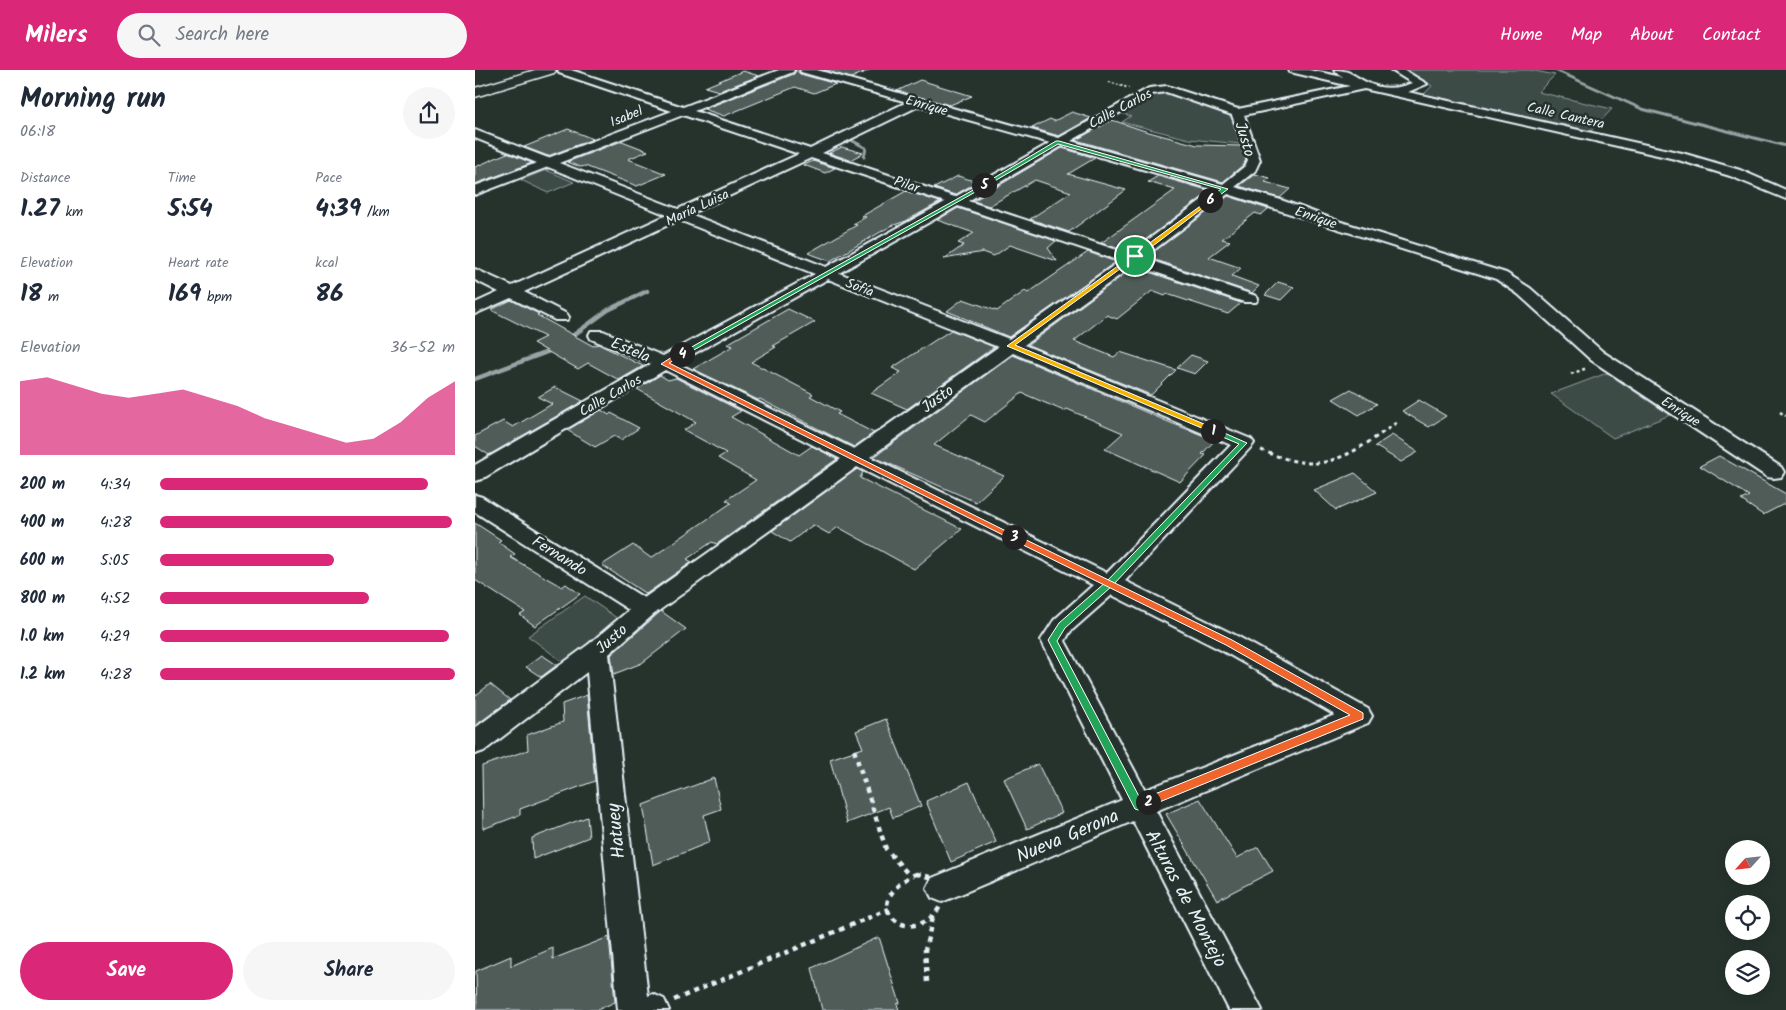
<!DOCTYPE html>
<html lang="en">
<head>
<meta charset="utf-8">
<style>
  :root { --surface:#fff; --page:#f6f6f7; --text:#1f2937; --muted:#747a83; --accent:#db2777 }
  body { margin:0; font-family:Kalam,sans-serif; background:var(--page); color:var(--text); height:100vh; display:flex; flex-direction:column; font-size:19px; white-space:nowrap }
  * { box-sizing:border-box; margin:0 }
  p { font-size:16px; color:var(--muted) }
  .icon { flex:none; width:28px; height:28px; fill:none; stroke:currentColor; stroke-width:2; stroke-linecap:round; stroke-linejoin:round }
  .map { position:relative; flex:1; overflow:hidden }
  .details { display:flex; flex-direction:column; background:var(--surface); width:475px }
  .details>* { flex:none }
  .needle { width:32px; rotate:243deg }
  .buttons { position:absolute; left:1250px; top:770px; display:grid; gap:10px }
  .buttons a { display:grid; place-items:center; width:45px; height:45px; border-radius:50%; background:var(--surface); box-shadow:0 2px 12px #0003; font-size:25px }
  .pin { position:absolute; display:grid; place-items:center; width:42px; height:42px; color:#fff; margin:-21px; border:2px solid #fff; border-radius:50%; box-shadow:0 1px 5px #0007 }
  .km { position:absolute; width:25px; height:25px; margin:-12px; border-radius:50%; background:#222; color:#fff; font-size:14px; line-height:25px; text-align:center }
  .round { display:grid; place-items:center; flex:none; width:52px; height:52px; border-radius:26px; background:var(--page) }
  .overview { display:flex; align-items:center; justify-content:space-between; height:85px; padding:0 20px }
  h1 { font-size:28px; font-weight:700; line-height:38px }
  .metrics { display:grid; grid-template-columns:repeat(3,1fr); gap:8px; height:85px; padding:5px 20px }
  .metrics div { display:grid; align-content:center }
  .metrics b { font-size:25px; font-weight:700 }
  .metrics small { font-size:14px; font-weight:400 }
  .metrics p { font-size:14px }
  .chart { height:140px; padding:10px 20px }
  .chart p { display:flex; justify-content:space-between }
  .chart svg { width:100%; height:90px; margin-top:5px; fill:var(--accent); opacity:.7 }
  .button { display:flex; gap:10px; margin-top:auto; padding:10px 20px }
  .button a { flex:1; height:58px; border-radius:30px; background:var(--accent); color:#fff; font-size:20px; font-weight:700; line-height:58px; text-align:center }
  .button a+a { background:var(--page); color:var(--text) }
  ul { padding:0 20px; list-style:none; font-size:16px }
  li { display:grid; grid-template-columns:80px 60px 1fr; align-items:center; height:38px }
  li i { height:12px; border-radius:6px; background:var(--accent) }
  header { display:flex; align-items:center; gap:30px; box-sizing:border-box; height:70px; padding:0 25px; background:var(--accent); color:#fff }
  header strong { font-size:24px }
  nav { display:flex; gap:28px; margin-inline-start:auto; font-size:18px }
  .search { width:350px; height:45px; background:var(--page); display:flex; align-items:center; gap:12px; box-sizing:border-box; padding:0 18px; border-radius:28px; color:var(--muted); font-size:19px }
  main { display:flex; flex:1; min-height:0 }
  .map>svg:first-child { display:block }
</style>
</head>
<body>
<header>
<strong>Milers</strong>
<div class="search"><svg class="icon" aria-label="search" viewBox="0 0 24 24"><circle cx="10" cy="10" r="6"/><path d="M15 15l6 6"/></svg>Search here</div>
<nav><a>Home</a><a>Map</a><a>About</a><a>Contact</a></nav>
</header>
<main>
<section class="details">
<div class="overview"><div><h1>Morning run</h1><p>06:18</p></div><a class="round"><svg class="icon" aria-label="share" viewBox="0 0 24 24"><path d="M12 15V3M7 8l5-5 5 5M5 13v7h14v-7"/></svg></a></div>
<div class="metrics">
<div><p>Distance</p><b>1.27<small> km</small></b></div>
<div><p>Time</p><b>5:54</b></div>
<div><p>Pace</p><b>4:39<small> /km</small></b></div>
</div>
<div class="metrics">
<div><p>Elevation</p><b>18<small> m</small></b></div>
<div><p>Heart rate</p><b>169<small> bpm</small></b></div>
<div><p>kcal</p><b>86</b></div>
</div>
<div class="chart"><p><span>Elevation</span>36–52 m</p>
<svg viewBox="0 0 160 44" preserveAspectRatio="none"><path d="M0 44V8L10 6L20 10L30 14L40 16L50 14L60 12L70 16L80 20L90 26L100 30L110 34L120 38L130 36L140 28L150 16L160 8V44z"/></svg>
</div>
<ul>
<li><b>200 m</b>4:34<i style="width:91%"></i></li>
<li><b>400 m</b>4:28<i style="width:99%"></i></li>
<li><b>600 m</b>5:05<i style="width:59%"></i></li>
<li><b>800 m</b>4:52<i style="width:71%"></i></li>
<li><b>1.0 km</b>4:29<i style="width:98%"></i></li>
<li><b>1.2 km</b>4:28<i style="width:100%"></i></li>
</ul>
<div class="button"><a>Save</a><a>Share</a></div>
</section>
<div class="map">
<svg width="1311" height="940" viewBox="0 0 1311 940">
  <rect width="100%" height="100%" fill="#26332d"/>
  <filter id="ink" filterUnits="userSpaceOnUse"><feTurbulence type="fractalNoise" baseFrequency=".02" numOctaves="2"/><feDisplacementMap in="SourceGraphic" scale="10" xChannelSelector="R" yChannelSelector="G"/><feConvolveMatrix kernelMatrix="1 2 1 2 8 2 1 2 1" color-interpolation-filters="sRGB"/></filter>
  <g filter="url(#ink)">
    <path fill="#3e4b47" stroke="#939ea0" d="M931 0H1055L1080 5 1063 22 1137 39 1116 61 949 24 957 16Z
      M684 23H694L758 44 766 74 714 69 647 52 656 46 641 42 672 26Z
      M71 100 99 112 73 123 46 110Z
      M1132 303 1195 345 1138 368 1076 324Z
      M110 526 149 553 92 595 53 566Z"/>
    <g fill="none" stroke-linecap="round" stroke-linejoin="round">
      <path stroke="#98a3a5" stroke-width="3" d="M1080 0 1167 39 1311 76
        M376 70 391 78 389 87"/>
      <path stroke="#98a3a5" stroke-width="4.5" d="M93 269 133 240 172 221
        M0 309 80 279"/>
    </g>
    <path fill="#505c59" stroke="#e8f1f8" d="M321 0 325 4 361 14 339 23 320 17 249 46 229 39 319 4Z
      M349 0H394L376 8Z
      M268 1 284 6 244 21 230 17Z
      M445 10 497 26 475 35 422 21Z
      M597 42 616 48 584 66 557 58 575 49 579 51Z
      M637 50 670 61 722 75 766 76 771 90 768 95 748 112 601 70Z
      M93 59 118 69 73 86 49 77Z
      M147 71 173 81 153 89 191 104 162 116 110 96 106 97 92 92Z
      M367 77 388 83 375 90 354 83Z
      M587 78 620 88 593 104 651 120 594 162 555 149 596 122 560 110 514 136 498 131Z
      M32 83 57 93 0 114V97Z
      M338 91 360 98 350 103 329 95Z
      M780 104 795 108 790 112 815 119 805 128 764 116Z
      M483 106 502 112 480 125 459 118Z
      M683 106 736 121 654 182 626 173 700 120 673 112Z
      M431 121 465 132 431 151 416 156 355 191 333 183 382 155 378 154 391 147 387 146Z
      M753 126 793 139 786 145 780 143 747 169 755 171 734 187 766 198 757 206 784 216 777 223 672 187Z
      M483 138 581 171 573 178 582 191 535 175 519 186 508 182 469 189 489 175 483 173 499 163 462 150Z
      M613 182 641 192 534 267 472 241 488 229 522 241 550 221 553 223Z
      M659 197 766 233 753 244 692 224 690 226 677 221 642 249 632 245 599 271 639 287 645 282 701 300 676 325 553 275Z
      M803 212 819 217 806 230 790 225Z
      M36 230 64 244 62 245 118 276 123 274 168 296 144 310 113 293 103 299 58 273 70 267 16 240Z
      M313 239 340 252 298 276 301 277 276 292 338 324 335 326 365 342 362 344 399 363 379 377 285 329 283 330 218 299 258 276 252 274Z
      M476 260 519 277 432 339 396 323 426 302 417 298Z
      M538 285 696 353 740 370 727 384 731 385 705 412 630 379 648 363 592 339 589 341 547 323 510 352 496 345 459 375 529 406 501 432 399 387Z
      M716 285 733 291 720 304 702 298Z
      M185 305 193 310 201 308 266 341 256 347 324 385 337 376 362 389 242 474 237 472 212 489 217 492 171 524 127 495 158 475 176 488 256 433 251 430 281 410 243 388 251 383 209 360 221 352 162 319Z
      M80 317 108 331 14 385 0 376V366L28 351 38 357 77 334 63 327Z
      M876 319 902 334 884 345 858 329Z
      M944 330 971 346 954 357 927 341Z
      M126 340 134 345 136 343 164 358 146 370 139 366 120 377 92 360Z
      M917 365 943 382 926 392 900 376Z
      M1244 386 1311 424V433L1288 445 1266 430 1274 426 1225 396Z
      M382 399 388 402 385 408 487 459 439 499 363 457 354 464 338 455 315 472 297 461Z
      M880 403 902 422 861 440 839 420Z
      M0 453 26 470 23 472 40 484 35 487 87 517 91 514 105 524 60 556 45 545 50 542 0 510Z
      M186 541 211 559 167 593 139 604 136 585Z
      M67 585 82 595 66 607 51 597Z
      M15 614 35 630 0 656V626Z
      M112 625 120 711 45 739V745L8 759 7 696 53 680 52 665 88 652 87 634Z
      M411 649 446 736 418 748 414 737 372 753 355 689 388 678 381 661Z
      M563 694 587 743 552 759 529 709Z
      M239 708 246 739 229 745 235 772 178 795 168 735Z
      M494 712 521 772 476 792 451 731Z
      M725 729 762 788 783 777 798 801 742 830 691 744Z
      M112 747 114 767 58 789 57 768Z
      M134 867 140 932 122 940H2L1 901 36 886V896L78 878V889Z
      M404 867 425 933 422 934 424 940H347L337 898Z"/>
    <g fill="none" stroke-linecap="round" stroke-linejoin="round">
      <defs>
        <path id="minor" d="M83 0H96L208 37 304 0H319L318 2 219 41 335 79 432 32 326 2 325 0H342L584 68 674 18 692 16 763 39 875 16 815 2 814 0H834L868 7 859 0C875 0 877 5 891 12 906 20 922 19 937 13L916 0H929L952 14 933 22 1207 83 1265 100 1311 120V129L1255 106 1200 89 889 19 769 45 785 90 780 101 760 117 806 130 863 151 1031 203 1055 218 1128 282 1306 397 1309 402 1306 407 1299 408 1292 407 1116 290 1043 224 1021 209 753 124 668 188 781 226 783 229 781 232H769L659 195 549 275 776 369 779 373 776 377 650 511 762 566 893 639 897 646 893 653 681 741 787 940H754L658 751 467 832 457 828 452 818 457 808 647 730 566 570 579 550 618 515 382 397 178 545 134 584 173 926 178 924 189 929 194 940H143L112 602 9 681 0 684V658L114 574 154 540 0 442V425L7 427 169 528 366 389 190 300 7 409 0 411V395L176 294 116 269 114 265 116 261H128L188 286 340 204 204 150 49 222 92 244 94 247 92 250H80L36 228 0 244V233L24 222 0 210V199L37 216 192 145 73 97 0 125V116L62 93 0 68V60L73 88 197 41 84 3ZM691 22 757 45 773 90 770 96 748 114 596 71 677 24ZM444 36 575 73 480 127 347 83ZM208 45 324 84 203 139 84 93ZM587 76 740 120 654 184 493 131ZM336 88 470 132 351 197 215 144ZM483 136 645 191 534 269 364 203ZM353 209 523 277 379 379 202 293ZM538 283 756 375 632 503 395 387ZM637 525 746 580 860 645 670 720 590 571 595 562Z"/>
        <path id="major" d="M60 0H81L79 3 0 27V18Z"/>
      </defs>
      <use href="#minor" stroke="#e8f1f8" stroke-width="4"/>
      <use href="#major" stroke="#e8f1f8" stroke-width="3"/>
      <path stroke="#e8f1f8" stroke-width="2" stroke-dasharray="2 2" stroke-linecap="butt" d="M387 3 395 0
        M634 12 654 18"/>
      <path stroke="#e8f1f8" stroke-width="2.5" stroke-dasharray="3 3" stroke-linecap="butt" d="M1096 304 1112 298
        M1305 342 1311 346"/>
      <path stroke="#e8f1f8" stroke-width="3" stroke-dasharray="4 4" stroke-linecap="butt" d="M786 380C801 386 818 392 834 393 867 395 899 368 924 351"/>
      <path stroke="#e8f1f8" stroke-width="4.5" stroke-dasharray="5 5" stroke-linecap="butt" d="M379 680 411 779 435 806
        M441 804C447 805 455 806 459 810 485 830 445 870 420 850 399 833 425 810 441 804Z
        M452 912 450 880 458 847
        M199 930 414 839"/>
      <use href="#minor" fill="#26332d" fill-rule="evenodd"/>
      <use href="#major" fill="#26332d" fill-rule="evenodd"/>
    </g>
  </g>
  <path fill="#f5b400" stroke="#fff" d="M658 185 663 186 540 275 741 359V362H736L532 276Z"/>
  <path fill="#22a559" stroke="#fff" d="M738 358 772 373 637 516 590 558 582 571 666 730 673 727 677 728 678 732 677 735 663 740 660 739 573 570 584 553 631 512 764 374 736 362V359Z"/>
  <path fill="#f0652b" stroke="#fff" d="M539 464 757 570 888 643V649L677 735H670L668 732 670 728 875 645 751 575 536 469 535 467Z"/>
  <path fill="#f0652b" stroke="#fff" d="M205 282 210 284 194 293 543 467 539 470 536 469 186 294Z"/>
  <path fill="#22a559" stroke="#fff" d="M509 114 511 116 210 285 204 284Z"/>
  <path fill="#22a559" stroke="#fff" d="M581 71H584L753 119 737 131H733V129L746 119 583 74 511 116 507 115Z"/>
  <path fill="#f5b400" stroke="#fff" d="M735 129 737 131 662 188H658V185Z"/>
  <g text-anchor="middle" stroke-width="5" stroke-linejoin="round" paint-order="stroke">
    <g font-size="14" fill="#e8f1f8" stroke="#26332d">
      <text transform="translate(452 35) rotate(16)" y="5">Enrique</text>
      <text transform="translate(645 38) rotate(-28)" y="5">Calle Carlos</text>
      <text transform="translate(1091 45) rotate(13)" y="5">Calle Cantera</text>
      <text transform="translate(151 46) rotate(-22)" y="5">Isabel</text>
      <text transform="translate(432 114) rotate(18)" y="5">Pilar</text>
      <text transform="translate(222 137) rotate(-25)" y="5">María Luisa</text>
      <text transform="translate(841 147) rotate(19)" y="5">Enrique</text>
      <text transform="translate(385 217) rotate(21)" y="5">Sofía</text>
      <text transform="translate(135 325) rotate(-30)" y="5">Calle Carlos</text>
      <text transform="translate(1206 341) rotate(33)" y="5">Enrique</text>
    </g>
    <g font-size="16" fill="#e8f1f8" stroke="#26332d">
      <text transform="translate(771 69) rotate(73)" y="6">Justo</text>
      <text transform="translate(156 279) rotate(23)" y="6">Estela</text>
      <text transform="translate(462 328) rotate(-36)" y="6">Justo</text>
      <text transform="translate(85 485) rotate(32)" y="6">Fernando</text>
      <text transform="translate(136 568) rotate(-41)" y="6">Justo</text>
    </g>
    <g font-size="19" fill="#e8f1f8" stroke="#26332d">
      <text transform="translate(140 761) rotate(-96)" y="7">Hatuey</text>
      <text transform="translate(592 765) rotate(-23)" y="7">Nueva Gerona</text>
      <text transform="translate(712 828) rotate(62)" y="7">Alturas de Montejo</text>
    </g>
  </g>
</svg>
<div class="buttons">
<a><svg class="needle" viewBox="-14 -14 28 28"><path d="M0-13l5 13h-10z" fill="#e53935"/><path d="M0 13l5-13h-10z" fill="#747a83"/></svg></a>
<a><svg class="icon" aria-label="locate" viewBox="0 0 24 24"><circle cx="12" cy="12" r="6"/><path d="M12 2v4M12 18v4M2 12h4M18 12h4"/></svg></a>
<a><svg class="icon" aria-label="layers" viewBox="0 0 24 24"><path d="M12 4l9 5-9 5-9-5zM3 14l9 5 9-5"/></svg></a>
</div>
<div class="pin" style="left:660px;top:186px;background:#1e9e55"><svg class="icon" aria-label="arrive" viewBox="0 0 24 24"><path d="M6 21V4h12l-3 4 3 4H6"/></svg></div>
<b class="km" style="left:738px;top:361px">1</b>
<b class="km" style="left:673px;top:732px">2</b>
<b class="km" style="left:539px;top:467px">3</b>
<b class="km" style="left:207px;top:284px">4</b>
<b class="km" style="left:509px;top:115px">5</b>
<b class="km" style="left:735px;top:130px">6</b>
</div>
</main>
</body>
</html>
